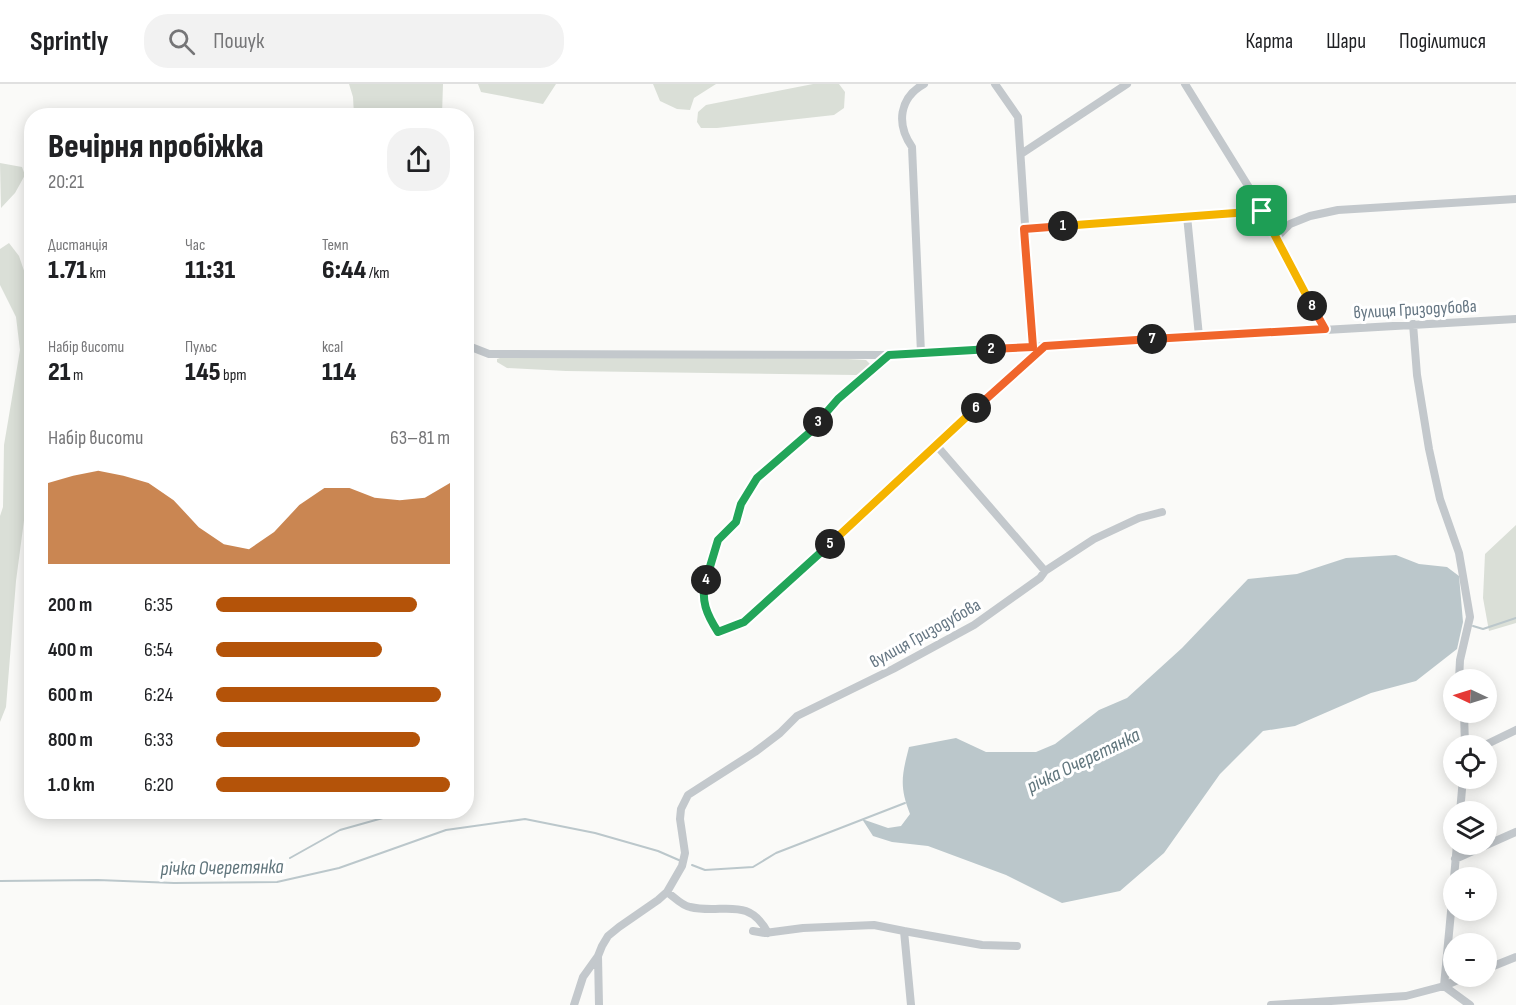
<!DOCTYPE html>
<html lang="uk">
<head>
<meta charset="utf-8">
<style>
  :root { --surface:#fff; --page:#f2f2f2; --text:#202124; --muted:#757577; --line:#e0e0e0; --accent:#b45309 }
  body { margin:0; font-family:"Sofia Sans Condensed",sans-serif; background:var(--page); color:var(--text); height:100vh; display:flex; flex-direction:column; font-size:22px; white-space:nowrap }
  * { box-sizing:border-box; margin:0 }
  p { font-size:20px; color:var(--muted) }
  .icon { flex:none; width:33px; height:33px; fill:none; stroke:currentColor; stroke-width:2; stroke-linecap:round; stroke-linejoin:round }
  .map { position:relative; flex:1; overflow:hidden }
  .drawer { position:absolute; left:24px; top:24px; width:450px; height:711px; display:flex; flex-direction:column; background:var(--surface); border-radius:24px; box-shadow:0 3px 15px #0003 }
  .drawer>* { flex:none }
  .needle { width:39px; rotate:274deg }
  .tools { position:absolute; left:1443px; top:585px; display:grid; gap:12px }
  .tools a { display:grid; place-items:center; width:54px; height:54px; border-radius:50%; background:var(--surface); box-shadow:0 3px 15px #0003; font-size:30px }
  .pin { position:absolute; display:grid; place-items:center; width:51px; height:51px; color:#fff; margin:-26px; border-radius:12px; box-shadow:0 3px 9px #0006 }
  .km { position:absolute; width:30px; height:30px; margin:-15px; border-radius:50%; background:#222; color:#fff; font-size:16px; line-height:30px; text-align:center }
  .round { display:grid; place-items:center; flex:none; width:63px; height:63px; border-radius:24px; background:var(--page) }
  .headline { display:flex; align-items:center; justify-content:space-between; height:102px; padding:0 24px }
  h1 { font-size:33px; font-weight:800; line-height:45px }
  .metrics { display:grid; grid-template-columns:repeat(3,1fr); gap:9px; height:102px; padding:6px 24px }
  .metrics div { display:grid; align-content:center }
  .metrics b { font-size:26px; font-weight:800 }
  .metrics small { font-size:16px; font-weight:400 }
  .metrics p { font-size:16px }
  .chart { height:168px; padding:12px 24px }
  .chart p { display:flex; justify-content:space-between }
  .chart svg { width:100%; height:108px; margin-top:6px; fill:var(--accent); opacity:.7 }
  ul { padding:0 24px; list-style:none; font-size:20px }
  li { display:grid; grid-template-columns:96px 72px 1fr; align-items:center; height:45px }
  li i { height:15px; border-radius:8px; background:var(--accent) }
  header { display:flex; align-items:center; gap:36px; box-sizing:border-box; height:84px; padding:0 30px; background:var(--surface); border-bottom:2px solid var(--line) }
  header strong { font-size:28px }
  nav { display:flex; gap:33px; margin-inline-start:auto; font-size:21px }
  .search { width:420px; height:54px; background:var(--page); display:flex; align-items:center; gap:15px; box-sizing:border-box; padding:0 21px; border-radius:24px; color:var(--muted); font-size:22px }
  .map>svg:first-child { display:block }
</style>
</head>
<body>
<header>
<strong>Sprintly</strong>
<div class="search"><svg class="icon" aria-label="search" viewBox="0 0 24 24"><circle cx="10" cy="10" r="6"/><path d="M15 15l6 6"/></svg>Пошук</div>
<nav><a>Карта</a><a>Шари</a><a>Поділитися</a></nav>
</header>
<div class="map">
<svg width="1516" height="921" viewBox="0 0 1516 921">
  <rect width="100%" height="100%" fill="#fafaf8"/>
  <path fill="#dadfd7" d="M349 0H443L442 31H354L353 13Z
    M478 0H556L543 20 481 8Z
    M653 0H716L694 14 690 26 677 25 660 17Z
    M813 0H839L845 8 844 24 834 31 717 44H701L697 38 698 28 706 21Z
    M0 79 22 83 25 91 15 109 1 124Z
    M9 159 19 172 31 207 32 376 16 497 6 623 0 638V432L3 423 4 361 20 266 16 233 0 201V165Z
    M506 272 848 275 866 276 871 281 865 289 856 291 566 287 507 284 497 278V275Z
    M1516 441V539L1489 547 1483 514 1485 470Z"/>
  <path fill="#bbc7cb" d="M1396 471 1419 480 1447 483 1459 492 1463 538 1457 565 1416 597 1371 609 1295 642 1263 647 1220 690 1164 769 1120 807 1062 819 1006 791 928 762 892 758 873 752 862 735 888 744 901 742 910 730C899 702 902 691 909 663L956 654 986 668H1036L1055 660 1099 626 1127 614 1182 564 1248 495 1297 490 1346 474Z"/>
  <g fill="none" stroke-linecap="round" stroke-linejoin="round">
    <path stroke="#bbc7cb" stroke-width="2" d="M1473 542 1483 545 1516 534
      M290 774 340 746 390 732 396 728
      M692 781 705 786 753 783 776 769 905 719
      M0 797 98 796 174 799 277 798 339 784 446 746 525 735 595 749 658 767 681 777"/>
    <path stroke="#c3c8cc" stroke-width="8" d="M995 0 1018 33 1033 263
      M1185 0 1258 118 1325 245
      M1021 70 1127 0
      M1187 132 1199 252
      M1024 145 1262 127
      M1276 154 1290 140 1310 132 1338 126 1516 115
      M1413 240 1417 291 1429 365 1440 415 1459 469 1470 533 1460 576 1459 596
      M466 261 489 270 889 271 1516 235
      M921 269 912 63C896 40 899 14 924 0
      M889 271 838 315 809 349 757 395 741 420 736 438 718 456 703 505V516L707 532 718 548 744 538 937 362 994 306 1045 262
      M937 362 1045 487
      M1464 628 1465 662
      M1483 662 1516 646
      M1460 728 1463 694
      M1455 775 1516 748
      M1454 794 1457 760
      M667 808C673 812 682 822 690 823 722 831 748 811 768 849
      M753 847 765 849 803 844 874 841 904 847 911 921
      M904 847 982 861 1017 862
      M1486 885 1516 873
      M1444 902 1454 796
      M1444 902 1470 921
      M574 921 583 893 598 872
      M599 921 598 872 602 862 608 852 619 843 658 816 667 808 682 782 685 769 680 735 681 725 688 711 755 668 780 649 797 632 893 585 974 541 1040 494 1045 487 1094 455 1139 434 1162 428
      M1271 921 1406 912 1444 902 1467 892"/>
  </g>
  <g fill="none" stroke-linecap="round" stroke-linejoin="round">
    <defs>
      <path id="split-1" d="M1063 142 1262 127"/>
      <path id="split-2" d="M991 265 1033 263 1024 145 1063 142"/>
      <path id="split-3" d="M818 338 838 315 889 271 991 265"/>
      <path id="split-4" d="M706 496 718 456 736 438 741 420 757 394 809 349 818 338"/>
      <path id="split-5" d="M706 496C700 516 707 531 718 548L744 538 830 460"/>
      <path id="split-6" d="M830 460 976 324"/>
      <path id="split-7" d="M976 324 1045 262 1152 255"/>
      <path id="split-8" d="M1152 255 1325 245 1312 222"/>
      <path id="split-9" d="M1262 127 1312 222"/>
    </defs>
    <use href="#split-1" stroke="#fff" stroke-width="12"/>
    <use href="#split-2" stroke="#fff" stroke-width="12"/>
    <use href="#split-3" stroke="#fff" stroke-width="12"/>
    <use href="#split-4" stroke="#fff" stroke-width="12"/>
    <use href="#split-5" stroke="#fff" stroke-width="12"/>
    <use href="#split-6" stroke="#fff" stroke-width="12"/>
    <use href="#split-7" stroke="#fff" stroke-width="12"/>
    <use href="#split-8" stroke="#fff" stroke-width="12"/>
    <use href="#split-9" stroke="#fff" stroke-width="12"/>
    <use href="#split-1" stroke="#f5b400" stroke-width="8"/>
    <use href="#split-2" stroke="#f0652b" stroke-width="8"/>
    <use href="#split-3" stroke="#22a559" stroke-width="8"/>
    <use href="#split-4" stroke="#22a559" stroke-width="8"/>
    <use href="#split-5" stroke="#22a559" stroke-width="8"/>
    <use href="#split-6" stroke="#f5b400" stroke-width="8"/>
    <use href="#split-7" stroke="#f0652b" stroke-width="8"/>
    <use href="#split-8" stroke="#f0652b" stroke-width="8"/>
    <use href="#split-9" stroke="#f5b400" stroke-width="8"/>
  </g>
  <g text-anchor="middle" stroke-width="6" stroke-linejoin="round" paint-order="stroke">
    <g font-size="18" fill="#657683" stroke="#fff">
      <text transform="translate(1415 225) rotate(-3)" y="6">вулиця Гризодубова</text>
      <text transform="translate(925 549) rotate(-29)" y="6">вулиця Гризодубова</text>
    </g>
    <g font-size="20" font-style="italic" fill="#60757c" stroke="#fff">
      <text transform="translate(1083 676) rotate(-26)" y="7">річка Очеретянка</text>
      <text transform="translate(222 783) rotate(-1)" y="7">річка Очеретянка</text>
    </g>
  </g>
</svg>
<div class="tools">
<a><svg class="needle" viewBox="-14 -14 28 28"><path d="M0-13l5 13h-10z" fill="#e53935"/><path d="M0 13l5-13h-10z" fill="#757577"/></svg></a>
<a><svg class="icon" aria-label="locate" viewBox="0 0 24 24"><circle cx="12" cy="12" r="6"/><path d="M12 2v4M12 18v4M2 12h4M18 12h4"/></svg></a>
<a><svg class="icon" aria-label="layers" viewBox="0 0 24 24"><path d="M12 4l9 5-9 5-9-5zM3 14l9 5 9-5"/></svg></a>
<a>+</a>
<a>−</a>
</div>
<div class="pin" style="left:1262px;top:127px;background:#1e9e55"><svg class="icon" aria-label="arrive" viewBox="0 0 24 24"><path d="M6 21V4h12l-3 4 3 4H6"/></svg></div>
<b class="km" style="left:1063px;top:142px">1</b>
<b class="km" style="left:991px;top:265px">2</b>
<b class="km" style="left:818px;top:338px">3</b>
<b class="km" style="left:706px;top:496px">4</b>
<b class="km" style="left:830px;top:460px">5</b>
<b class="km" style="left:976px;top:324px">6</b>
<b class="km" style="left:1152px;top:255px">7</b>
<b class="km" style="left:1312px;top:222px">8</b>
<section class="drawer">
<div class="headline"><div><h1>Вечірня пробіжка</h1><p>20:21</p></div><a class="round"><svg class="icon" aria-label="share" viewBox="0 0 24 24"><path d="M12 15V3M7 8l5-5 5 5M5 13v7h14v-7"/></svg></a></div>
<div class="metrics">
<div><p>Дистанція</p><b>1.71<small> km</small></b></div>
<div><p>Час</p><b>11:31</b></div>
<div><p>Темп</p><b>6:44<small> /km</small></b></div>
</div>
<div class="metrics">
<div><p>Набір висоти</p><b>21<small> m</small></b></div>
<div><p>Пульс</p><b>145<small> bpm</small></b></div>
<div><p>kcal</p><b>114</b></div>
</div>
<div class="chart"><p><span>Набір висоти</span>63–81 m</p>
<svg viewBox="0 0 160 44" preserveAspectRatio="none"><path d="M0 44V11L10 8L20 6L30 8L40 11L50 18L60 29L70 36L80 38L90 31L100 20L110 13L120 13L130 17L140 18L150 17L160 11V44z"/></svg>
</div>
<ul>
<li><b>200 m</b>6:35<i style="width:86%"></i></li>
<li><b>400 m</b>6:54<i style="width:71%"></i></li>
<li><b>600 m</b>6:24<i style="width:96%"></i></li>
<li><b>800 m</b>6:33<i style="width:87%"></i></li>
<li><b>1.0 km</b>6:20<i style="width:100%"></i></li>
</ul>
</section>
</div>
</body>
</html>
